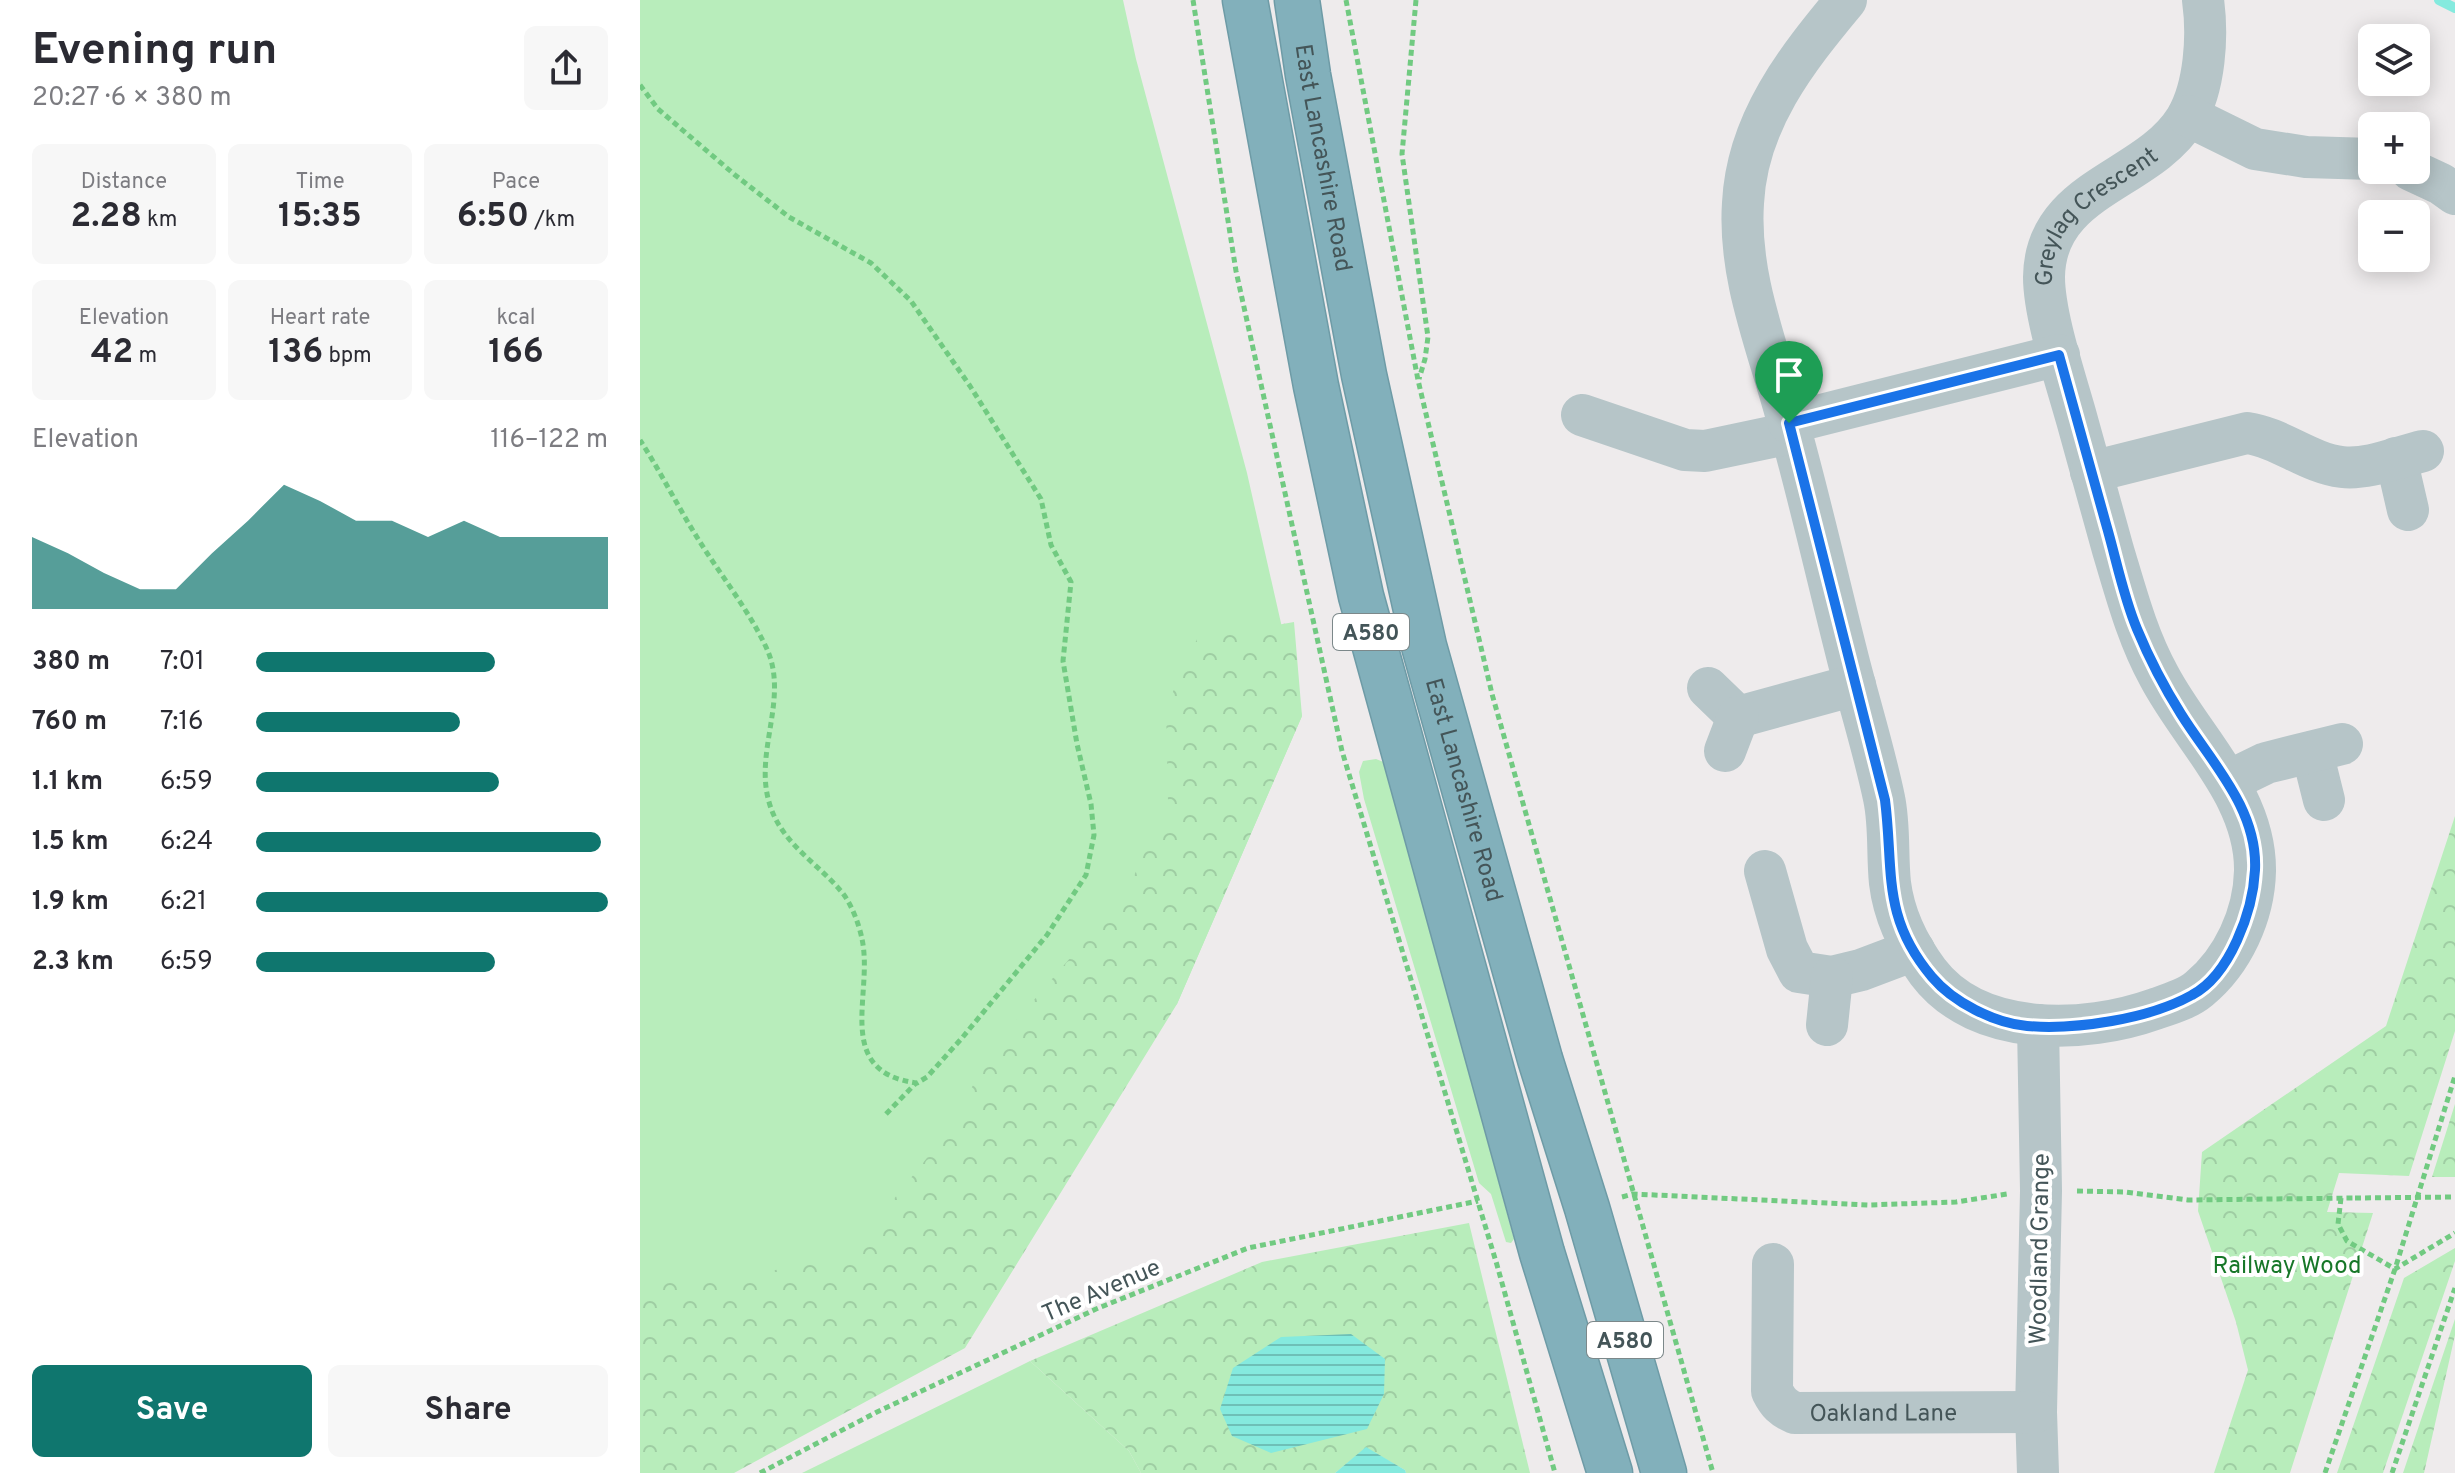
<!DOCTYPE html>
<html lang="en">
<head>
<meta charset="utf-8">
<style>
  :root { --surface:#fff; --page:#f7f7f7; --text:#2b2b33; --muted:#7c7c81; --accent:#0f766e }
  body { margin:0; font-family:Overpass,sans-serif; background:var(--page); color:var(--text); height:100vh; display:flex; flex-direction:column; font-size:30px; white-space:nowrap }
  * { box-sizing:border-box; margin:0 }
  p { font-size:26px; color:var(--muted) }
  .icon { flex:none; width:44px; height:44px; fill:none; stroke:currentColor; stroke-width:2; stroke-linecap:round; stroke-linejoin:round }
  .map { position:relative; flex:1; overflow:hidden }
  .side { display:flex; flex-direction:column; background:var(--surface); width:640px }
  .side>* { flex:none }
  .buttons { position:absolute; left:1718px; top:24px; display:grid; gap:16px }
  .buttons a { display:grid; place-items:center; width:72px; height:72px; border-radius:12px; background:var(--surface); box-shadow:0 4px 20px #0003; font-size:40px }
  .pin { position:absolute; display:grid; place-items:center; width:68px; height:68px; color:#fff; margin:-82px -34px; border-radius:50% 50% 50% 0; rotate:-45deg; box-shadow:0 0 8px #0007 }
  .pin .icon { rotate:45deg }
  .round { display:grid; place-items:center; flex:none; width:84px; height:84px; border-radius:12px; background:var(--page) }
  .head { display:flex; align-items:center; justify-content:space-between; height:136px; padding:0 32px }
  h1 { font-size:44px; font-weight:700; line-height:60px }
  .stats { display:grid; grid-template-columns:repeat(3,1fr); gap:12px; height:136px; padding:8px 32px }
  .stats div { display:grid; align-content:center; border-radius:12px; background:var(--page); text-align:center }
  .stats b { font-size:34px; font-weight:700 }
  .stats small { font-size:22px; font-weight:400 }
  .stats p { font-size:22px }
  .chart { height:224px; padding:16px 32px }
  .chart p { display:flex; justify-content:space-between }
  .chart svg { width:100%; height:144px; margin-top:8px; fill:var(--accent); opacity:.7 }
  .button { display:flex; gap:16px; margin-top:auto; padding:16px 32px }
  .button a { flex:1; height:92px; border-radius:12px; background:var(--accent); color:#fff; font-size:32px; font-weight:700; line-height:92px; text-align:center }
  .button a+a { background:var(--page); color:var(--text) }
  ul { padding:0 32px; list-style:none; font-size:26px }
  li { display:grid; grid-template-columns:128px 96px 1fr; align-items:center; height:60px }
  li i { height:20px; border-radius:10px; background:var(--accent) }
  main { display:flex; flex:1; min-height:0 }
  .map>svg:first-child { display:block }
</style>
</head>
<body>
<main>
<section class="side">
<div class="head"><div><h1>Evening run</h1><p>20:27 · 6 × 380 m</p></div><a class="round"><svg class="icon" aria-label="share" viewBox="0 0 24 24"><path d="M12 15V3M7 8l5-5 5 5M5 13v7h14v-7"/></svg></a></div>
<div class="stats">
<div><p>Distance</p><b>2.28<small> km</small></b></div>
<div><p>Time</p><b>15:35</b></div>
<div><p>Pace</p><b>6:50<small> /km</small></b></div>
</div>
<div class="stats">
<div><p>Elevation</p><b>42<small> m</small></b></div>
<div><p>Heart rate</p><b>136<small> bpm</small></b></div>
<div><p>kcal</p><b>166</b></div>
</div>
<div class="chart"><p><span>Elevation</span>116–122 m</p>
<svg viewBox="0 0 160 44" preserveAspectRatio="none"><path d="M0 44V22L10 27L20 33L30 38L40 38L50 27L60 17L70 6L80 11L90 17L100 17L110 22L120 17L130 22L140 22L150 22L160 22V44z"/></svg>
</div>
<ul>
<li><b>380 m</b>7:01<i style="width:68%"></i></li>
<li><b>760 m</b>7:16<i style="width:58%"></i></li>
<li><b>1.1 km</b>6:59<i style="width:69%"></i></li>
<li><b>1.5 km</b>6:24<i style="width:98%"></i></li>
<li><b>1.9 km</b>6:21<i style="width:100%"></i></li>
<li><b>2.3 km</b>6:59<i style="width:68%"></i></li>
</ul>
<div class="button"><a>Save</a><a>Share</a></div>
</section>
<div class="map">
<svg width="1815" height="1473" viewBox="0 0 1815 1473">
  <defs>
    <pattern id="forest-crowns" width="20" height="18" patternUnits="userSpaceOnUse" patternTransform="scale(2)"><rect width="20" height="18" fill="#b8edbb"/><path d="M2 6a3 3 0 1 1 6 0M12 15a3 3 0 1 1 6 0" fill="none" stroke="#9fcda3"/></pattern>
    <pattern id="water-rules" width="6" height="5" patternUnits="userSpaceOnUse" patternTransform="scale(2)"><rect width="6" height="5" fill="#85eade"/><path d="M0 2.5h6" fill="none" stroke="#6ec0b7"/></pattern>
  </defs>
  <rect width="100%" height="100%" fill="#eeebec"/>
  <path fill="#b8edbb" d="M0 0H483L496 59 607 473 662 716 537 1004 0 1473Z
    M736 759 746 763 874 1239 871 1243 866 1242 851 1194 839 1183 724 799 719 772 723 761Z
    M390 1361 489 1451 501 1473H162Z"/>
  <path fill="url(#forest-crowns)" d="M654 622 662 716 537 1004 325 1348 94 1473H0V1272L68 1283 208 1256 303 1138 357 1043 486 893 528 802 526 707 557 639Z
    M1815 816V1031L1769 1176 1699 1173 1687 1212 1733 1213 1650 1473H1574L1608 1370 1596 1322 1558 1211 1562 1152 1746 1026Z
    M1815 1104V1177H1792Z
    M829 1223 890 1473H766L765 1470 726 1448 695 1473H501L489 1451 390 1361 622 1262Z
    M1815 1248V1261L1743 1473H1697L1764 1278Z
    M1815 1319V1335L1784 1473H1763Z"/>
  <path fill="url(#water-rules)" d="M711 1334 745 1359 744 1394 727 1429 631 1453 592 1436 580 1409 593 1368 641 1337Z
    M726 1447 765 1470 766 1473H695Z"/>
  <g fill="none" stroke-linecap="round" stroke-linejoin="round">
    <path stroke="#85eade" stroke-width="10" d="M1799 0 1815 8"/>
    <defs>
      <g id="highway">
        <path d="M605 0 676 386 721 596 902 1253 970 1473"/>
        <path id="s3" d="M657 0 668 75 724 375 784 646 900 1059 947 1208 1024 1473"/>
      </g>
    </defs>
    <use href="#highway" stroke="#6e9ba6" stroke-width="47"/>
    <path stroke="#71ca81" stroke-width="5" stroke-dasharray="6 4" stroke-linecap="butt" d="M553 0 596 271 702 751 857 1265 915 1473
      M706 0 778 380 852 694 1073 1473
      M776 0 762 154 788 337 785 359 779 379
      M0 85 18 109 95 175 149 217 231 263 271 301 330 386 401 499 411 545 431 582 423 661 437 744 451 804 454 835 446 875 407 935 322 1038 287 1077 277 1083C192 1072 234 994 222 939 219 924 211 902 200 890 175 861 140 842 129 802 114 750 150 697 126 647 107 607 78 572 55 534 36 503 20 471 0 440
      M246 1114 276 1083
      M1437 1191 1485 1192 1548 1200 1715 1198
      M982 1197 993 1194 1228 1205 1316 1202 1367 1194
      M1701 1198 1698 1224 1707 1241 1755 1269 1815 1233
      M120 1473 237 1412 456 1309 608 1248 838 1201
      M1685 1473 1755 1269 1815 1076
      M1752 1473 1815 1288"/>
    <g stroke="#b6c5c8" stroke-width="42">
      <path id="s1" d="M1206 0C1156 60 1107 122 1103 203 1098 277 1128 347 1147 418 1169 496 1187 576 1207 655 1219 703 1234 750 1244 798 1250 826 1247 855 1250 883 1254 916 1269 946 1288 972 1338 1038 1445 1034 1515 1009 1530 1004 1547 999 1559 989 1593 961 1614 915 1615 871 1616 795 1552 739 1519 676 1497 636 1486 593 1473 550 1461 506 1449 463 1437 420 1426 380 1404 316 1404 277 1405 187 1507 182 1546 119 1565 87 1568 36 1563 0"/>
      <path d="M1548 116 1615 149 1666 157 1732 159"/>
      <path d="M1771 170 1801 184 1815 194"/>
      <path d="M942 415 1045 450 1065 451 1151 433"/>
      <path d="M1149 423 1419 355"/>
      <path d="M1756 458 1768 510"/>
      <path d="M1451 472 1607 433C1641 438 1668 463 1702 467 1728 470 1758 457 1783 451"/>
      <path d="M1068 688 1098 717 1215 685"/>
      <path d="M1085 751 1098 717"/>
      <path d="M1672 752 1684 800"/>
      <path d="M1589 781 1626 763 1702 744"/>
      <path d="M1125 871 1147 949 1159 972 1192 977 1221 970 1274 950"/>
      <path d="M1187 1025 1192 977"/>
      <path d="M1398 1025 1401 1191 1396 1412 1398 1473"/>
      <path id="s2" d="M1133 1264 1132 1391C1138 1403 1143 1408 1155 1413L1396 1412"/>
    </g>
    <use href="#highway" stroke="#82b0bb" stroke-width="44"/>
    <path stroke="#71ca81" stroke-width="5" stroke-dasharray="6 4" stroke-linecap="butt" d="M1715 1198 1815 1197"/>
  </g>
  <g fill="none" stroke-linecap="round" stroke-linejoin="round">
    <defs>
      <path id="route" d="M1419 355C1435 411 1450 468 1466 524 1476 558 1483 596 1497 629 1509 658 1524 687 1541 714 1571 762 1618 809 1615 870 1613 911 1590 975 1552 995 1509 1019 1436 1030 1387 1026 1354 1023 1313 1002 1292 977 1241 917 1254 870 1245 800L1149 423Z"/>
    </defs>
    <use href="#route" stroke="#fff" stroke-width="16"/>
    <use href="#route" stroke="#1a73e8" stroke-width="10"/>
  </g>
  <g text-anchor="middle" stroke-width="8" stroke-linejoin="round" paint-order="stroke">
    <g fill="#fff" stroke="#7c888a" stroke-width="2">
      <rect x="693" y="614" width="76" height="36" rx="6"/>
      <rect x="947" y="1322" width="76" height="36" rx="6"/>
    </g>
    <g font-size="22" font-weight="bold" fill="#445558">
      <text x="731" y="640">A580</text>
      <text x="985" y="1348">A580</text>
    </g>
    <g font-size="24" fill="#445558" stroke="#fff">
      <text dy="8" stroke="none"><textPath href="#s3" startOffset="160">East Lancashire Road</textPath></text>
      <text dy="8" stroke="none"><textPath href="#s1" startOffset="2176">Greylag Crescent</textPath></text>
      <text dy="8" stroke="none"><textPath href="#s3" startOffset="808">East Lancashire Road</textPath></text>
      <text transform="translate(1399 1249) rotate(-89)" y="8">Woodland Grange</text>
      <text transform="translate(461 1290) rotate(-23)" y="8">The Avenue</text>
      <text dy="8" stroke="none"><textPath href="#s2" startOffset="248">Oakland Lane</textPath></text>
    </g>
    <g font-size="24" fill="#177728" stroke="#fff">
      <text x="1647" y="1273">Railway Wood</text>
    </g>
  </g>
</svg>
<div class="buttons">
<a><svg class="icon" aria-label="layers" viewBox="0 0 24 24"><path d="M12 4l9 5-9 5-9-5zM3 14l9 5 9-5"/></svg></a>
<a>+</a>
<a>−</a>
</div>
<div class="pin" style="left:1149px;top:423px;background:#1e9e55"><svg class="icon" aria-label="arrive" viewBox="0 0 24 24"><path d="M6 21V4h12l-3 4 3 4H6"/></svg></div>
</div>
</main>
</body>
</html>
